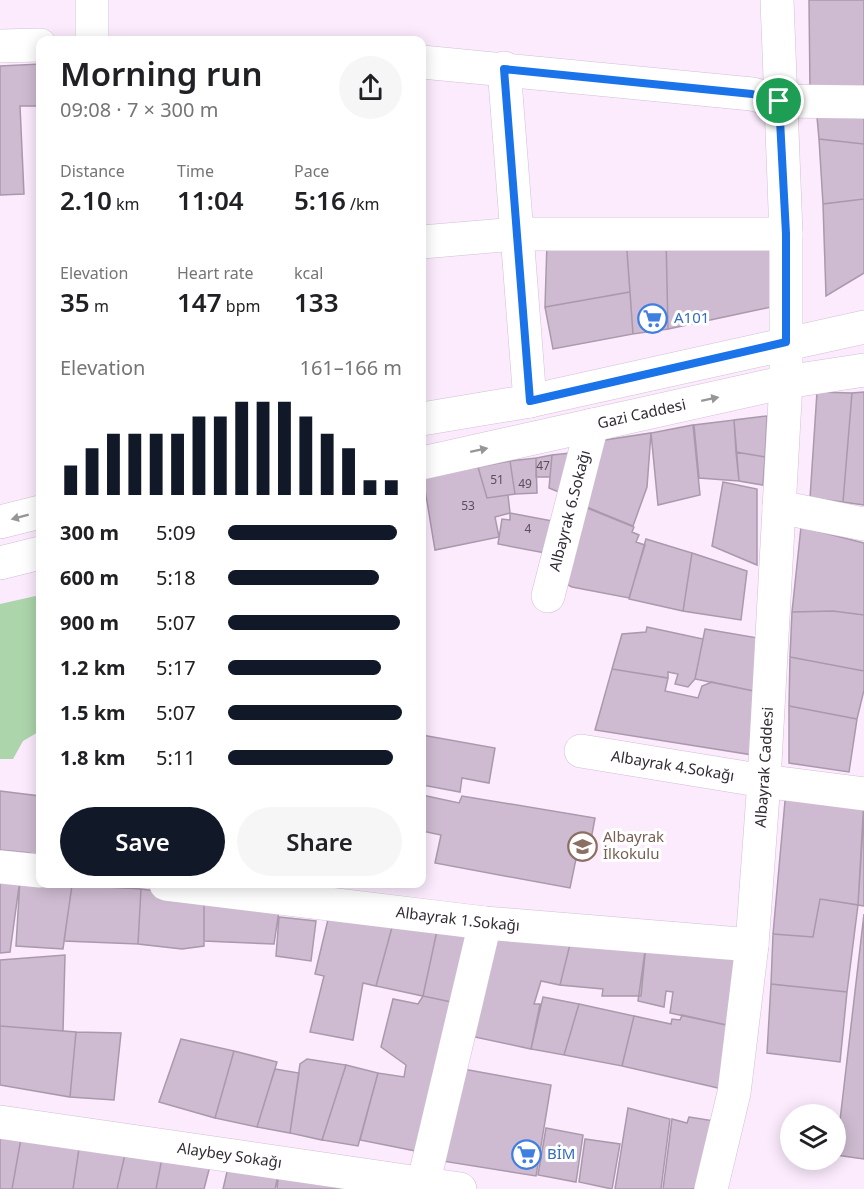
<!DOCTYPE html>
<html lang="en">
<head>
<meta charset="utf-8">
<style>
  :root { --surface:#fff; --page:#f6f6f6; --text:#202124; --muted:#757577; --accent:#111827 }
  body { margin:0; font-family:"Noto Sans",sans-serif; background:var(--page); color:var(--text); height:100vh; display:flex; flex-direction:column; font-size:22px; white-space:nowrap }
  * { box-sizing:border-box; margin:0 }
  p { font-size:20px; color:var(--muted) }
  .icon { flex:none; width:33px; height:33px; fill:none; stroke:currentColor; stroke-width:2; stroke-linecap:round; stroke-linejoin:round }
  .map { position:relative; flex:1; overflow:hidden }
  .sheet { position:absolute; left:36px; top:36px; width:390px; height:852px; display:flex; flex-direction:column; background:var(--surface); border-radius:12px; box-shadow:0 3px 15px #0003 }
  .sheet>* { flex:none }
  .tools { position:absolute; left:780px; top:1104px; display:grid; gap:12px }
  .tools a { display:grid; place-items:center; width:66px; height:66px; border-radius:50%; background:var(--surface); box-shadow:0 3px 15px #0003; font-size:30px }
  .pin { position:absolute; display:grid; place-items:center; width:51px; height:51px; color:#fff; margin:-26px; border:3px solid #fff; border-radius:50%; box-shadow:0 2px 6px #0007 }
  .round { display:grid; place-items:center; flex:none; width:63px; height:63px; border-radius:32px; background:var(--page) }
  .overview { display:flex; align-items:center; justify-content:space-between; height:102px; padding:0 24px }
  h1 { font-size:33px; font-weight:600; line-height:45px }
  .figures { display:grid; grid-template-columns:repeat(3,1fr); gap:9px; height:102px; padding:6px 24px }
  .figures div { display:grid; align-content:center }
  .figures b { font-size:26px; font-weight:600 }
  .figures small { font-size:16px; font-weight:400 }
  .figures p { font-size:16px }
  .chart { height:168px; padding:12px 24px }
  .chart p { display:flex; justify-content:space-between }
  .chart svg { width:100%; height:108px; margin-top:6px; stroke:var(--accent); stroke-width:6 }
  .cta { display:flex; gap:12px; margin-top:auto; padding:12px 24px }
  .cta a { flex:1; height:69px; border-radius:36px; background:var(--accent); color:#fff; font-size:24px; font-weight:600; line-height:69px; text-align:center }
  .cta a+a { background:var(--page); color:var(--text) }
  ul { padding:0 24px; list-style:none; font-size:20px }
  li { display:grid; grid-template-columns:96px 72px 1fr; align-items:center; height:45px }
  li i { height:15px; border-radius:8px; background:var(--accent) }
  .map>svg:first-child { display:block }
</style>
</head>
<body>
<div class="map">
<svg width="864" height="1189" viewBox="0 0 864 1189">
  <rect width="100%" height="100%" fill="#fbebfd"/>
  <path fill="#acd5ab" d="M40 595V731L23 741 13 759H0V604Z"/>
  <path fill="#cebbd1" stroke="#aa98ad" stroke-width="1.5" d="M809 0H864V92L810 89Z
    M40 64V106H20L24 194 0 195V66Z
    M816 106 864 107V144L819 139Z
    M819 139 864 144V199L823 204Z
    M864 199V273L826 296 823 204Z
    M666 237 781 242 785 304 668 329Z
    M666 237 668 329 633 334 626 238Z
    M626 238 630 292 545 307 547 242Z
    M630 292 633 334 553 349 545 307Z
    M817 392 852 393 843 502 810 498Z
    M864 392V505L843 502 852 393Z
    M767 416 765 457 736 452 734 420Z
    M734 420 739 481 699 478 694 425Z
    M693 425 700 495 658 505 651 433Z
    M651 433 647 487 633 526 577 503 592 442Z
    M580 452 571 497 549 488 552 455Z
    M736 452 765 457 763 485 739 481Z
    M552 455 550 477H536V458Z
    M536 458 537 493 515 494 510 461Z
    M510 461 515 494 487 498 478 467Z
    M478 467 487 498 508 495 510 513 495 517 499 537 435 550 423 477Z
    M723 482 757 489V565L712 546Z
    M577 504 634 527 632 532 639 535 636 542 645 545 629 598 572 587 562 582Z
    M510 513 558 522 550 554 498 544 502 519 510 520Z
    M801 527 864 543V615L833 611 792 612Z
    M646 539 692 553 683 611 629 599Z
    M692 553 747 571 741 620 683 611Z
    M833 611 864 615V671L790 657 792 612Z
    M647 627 703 639 695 679 688 687 675 684 678 674 668 672V678L612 669 622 634 646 632Z
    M705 629 758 638 754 691 695 679Z
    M790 657 864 671V690L857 719 789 706Z
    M612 669 668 678 665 691 698 698 702 686 712 682 754 691 753 755 595 730Z
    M789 706 857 719 849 772 789 763Z
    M422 735 495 748 489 783 462 778 460 792 422 785Z
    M786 790 864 799 858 905 820 899 813 937 773 934Z
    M0 791 40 796V864L29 863 30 853 0 850Z
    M422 795 459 803 462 796 595 818 588 856 577 854 570 888 435 863 441 835 422 831Z
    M864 810V906L858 905Z
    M0 876 20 879 10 952 0 953Z
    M20 879 40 884 72 885 63 949 16 946Z
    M72 885 141 889 138 944 64 941Z
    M141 889 204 897V946L182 949 138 944Z
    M204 897 280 904 274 944 204 941Z
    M820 899 858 905 847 992 771 984 773 934 813 937Z
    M330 911 394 920 376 986 363 983 353 1040 310 1032 324 976 315 974Z
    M864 914V1159L836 1155Z
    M279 917 316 921 311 961 276 956Z
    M394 920 438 926 423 996 376 986Z
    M438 926 476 927 461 1004 423 996Z
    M493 926 572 936 560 985 541 981 534 1004H540L531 1049 470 1036Z
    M572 936 646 944 641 996H602L603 989 560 985Z
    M646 944 736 953 731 1026 670 1013 673 992 666 991 664 1007 638 1001Z
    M65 955 63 1031 0 1026V960Z
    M771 984 847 992 840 1062 767 1053Z
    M423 996 461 1004 426 1153 360 1140 378 1073 404 1077 406 1065 381 1047 393 999 418 1004Z
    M543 997 579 1004 564 1055 531 1049Z
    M579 1004 634 1016 622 1066 564 1055Z
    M682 1015 736 1027 727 1090 622 1066 634 1016 671 1024 672 1019 680 1020Z
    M0 1026 76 1032 70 1097 0 1085Z
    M76 1032 121 1033 114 1100 70 1097Z
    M181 1039 234 1051 215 1118 159 1102Z
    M234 1051 277 1062 257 1127 215 1118Z
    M307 1059 346 1065 322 1140 290 1133 300 1064Z
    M346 1065 378 1073 358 1146 322 1140Z
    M452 1067 551 1085 536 1176 436 1160Z
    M275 1069 299 1073 290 1133 257 1127Z
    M628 1108 670 1119 661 1189H615Z
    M689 1117 721 1122 708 1189H663L672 1119 687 1123Z
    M546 1128 583 1135 576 1182 538 1175Z
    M0 1129 22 1133 12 1189H0Z
    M22 1133 80 1142 73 1189H12Z
    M585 1139 620 1144 612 1189 579 1182Z
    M80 1142 127 1146 117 1189H73Z
    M127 1146 163 1153 156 1189H117Z
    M163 1153 211 1162 204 1189H156Z
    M230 1159 279 1171 275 1189H223Z
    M279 1171 348 1189H277Z"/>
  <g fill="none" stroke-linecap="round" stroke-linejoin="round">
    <defs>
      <g id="minor">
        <path d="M92 40V0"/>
        <path d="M0 46 40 45"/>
        <path d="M422 62 752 94 779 101 864 102"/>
        <path d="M504 68 530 401"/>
        <path d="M422 242 516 234H786"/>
        <path d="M422 419 530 401 864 327"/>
        <path id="s1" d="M422 463 786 382 864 370"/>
        <path d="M779 507 864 524"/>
        <path d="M0 522 40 512"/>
        <path d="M0 563 40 553"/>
        <path id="s2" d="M548 596 592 425"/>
        <path id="s3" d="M581 751 764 781 864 794"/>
        <path d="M0 867 40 871"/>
        <path id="s4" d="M166 884 485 923 752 945"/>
        <path id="s5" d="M0 1122 460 1189"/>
        <path d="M423 1185 485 923"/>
        <path id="s6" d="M711 1189 734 1093 752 945 764 781 786 382V234L777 0"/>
      </g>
    </defs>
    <use href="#minor" stroke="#d2bfd5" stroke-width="34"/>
    <use href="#minor" stroke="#fff" stroke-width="33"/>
  </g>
  <defs><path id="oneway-solid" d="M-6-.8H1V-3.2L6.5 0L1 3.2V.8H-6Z" transform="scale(1.5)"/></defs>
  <g fill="#989599">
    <use href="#oneway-solid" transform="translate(710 399) rotate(-12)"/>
    <use href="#oneway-solid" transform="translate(479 450) rotate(-12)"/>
    <use href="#oneway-solid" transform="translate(20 517) rotate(165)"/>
  </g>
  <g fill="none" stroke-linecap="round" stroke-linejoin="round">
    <defs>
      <path id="route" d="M504 69 752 94 779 101 786 234V342L530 401Z"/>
    </defs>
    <use href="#route" stroke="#fff" stroke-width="12"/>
    <use href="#route" stroke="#1a73e8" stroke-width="8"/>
  </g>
  <defs>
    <symbol id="supermarket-ring" viewBox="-11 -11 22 22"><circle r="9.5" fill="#fff" stroke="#3f7fe0" stroke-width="1.5"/><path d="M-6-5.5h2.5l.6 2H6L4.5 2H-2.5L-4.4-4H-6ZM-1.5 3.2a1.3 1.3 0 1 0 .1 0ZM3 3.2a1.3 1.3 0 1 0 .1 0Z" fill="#3f7fe0"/></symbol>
    <symbol id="school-ring" viewBox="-11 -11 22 22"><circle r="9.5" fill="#fff" stroke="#8d6e63" stroke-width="1.5"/><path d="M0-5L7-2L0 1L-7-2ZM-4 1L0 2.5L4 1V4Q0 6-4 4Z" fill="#8d6e63"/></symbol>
  </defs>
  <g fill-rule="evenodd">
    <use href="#supermarket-ring" x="636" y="302" width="33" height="33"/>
    <use href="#school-ring" x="566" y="830" width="33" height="33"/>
    <use href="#supermarket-ring" x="510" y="1138" width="33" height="33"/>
  </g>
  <g text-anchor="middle" stroke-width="6" stroke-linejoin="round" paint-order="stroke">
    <g font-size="12" fill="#594f5a">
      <text x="543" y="470">47</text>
      <text x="497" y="484">51</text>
      <text x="525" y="488">49</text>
      <text x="468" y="510">53</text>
      <text x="528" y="533">4</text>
    </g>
    <g font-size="15" fill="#366cbe" stroke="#fff" text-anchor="start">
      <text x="674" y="323">A101</text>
      <text x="547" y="1159">BİM</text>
    </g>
    <g font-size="15" fill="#322b33" stroke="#fff">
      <text dy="5" stroke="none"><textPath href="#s1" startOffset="225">Gazi Caddesi</textPath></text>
      <text dy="5" stroke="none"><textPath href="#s2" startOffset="88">Albayrak 6.Sokağı</textPath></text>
      <text dy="5" stroke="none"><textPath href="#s3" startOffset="93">Albayrak 4.Sokağı</textPath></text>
      <text dy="5" stroke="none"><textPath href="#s6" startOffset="426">Albayrak Caddesi</textPath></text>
      <text dy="5" stroke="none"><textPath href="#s4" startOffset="294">Albayrak 1.Sokağı</textPath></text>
      <text dy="5" stroke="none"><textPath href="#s5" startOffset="232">Alaybey Sokağı</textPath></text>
    </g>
    <g font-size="15" fill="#785e54" stroke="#fff" text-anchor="start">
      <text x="603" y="842">Albayrak<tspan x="603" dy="17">İlkokulu</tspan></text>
    </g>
  </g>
</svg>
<div class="tools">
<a><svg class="icon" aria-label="layers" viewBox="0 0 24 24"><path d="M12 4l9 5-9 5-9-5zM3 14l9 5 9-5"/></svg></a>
</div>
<div class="pin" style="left:779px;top:101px;background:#1e9e55"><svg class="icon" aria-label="arrive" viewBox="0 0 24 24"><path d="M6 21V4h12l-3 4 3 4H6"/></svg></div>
<section class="sheet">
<div class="overview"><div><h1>Morning run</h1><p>09:08 · 7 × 300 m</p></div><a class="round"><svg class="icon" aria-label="share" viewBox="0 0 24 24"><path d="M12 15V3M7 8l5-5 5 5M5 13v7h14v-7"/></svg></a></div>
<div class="figures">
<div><p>Distance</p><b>2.10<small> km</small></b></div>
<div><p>Time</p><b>11:04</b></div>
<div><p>Pace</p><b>5:16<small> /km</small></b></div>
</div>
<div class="figures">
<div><p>Elevation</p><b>35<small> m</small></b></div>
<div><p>Heart rate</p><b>147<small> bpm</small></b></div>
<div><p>kcal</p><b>133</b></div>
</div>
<div class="chart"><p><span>Elevation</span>161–166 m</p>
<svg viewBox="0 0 160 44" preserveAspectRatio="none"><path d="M5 44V32M15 44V25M25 44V19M35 44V19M45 44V19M55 44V19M65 44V12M75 44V12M85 44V6M95 44V6M105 44V6M115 44V12M125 44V19M135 44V25M145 44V38M155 44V38"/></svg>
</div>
<ul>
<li><b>300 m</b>5:09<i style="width:97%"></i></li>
<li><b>600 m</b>5:18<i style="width:87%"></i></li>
<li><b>900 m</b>5:07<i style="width:99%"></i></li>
<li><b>1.2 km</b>5:17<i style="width:88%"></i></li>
<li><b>1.5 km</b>5:07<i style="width:100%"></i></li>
<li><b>1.8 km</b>5:11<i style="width:95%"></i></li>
</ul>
<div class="cta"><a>Save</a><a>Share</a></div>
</section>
</div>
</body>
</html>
